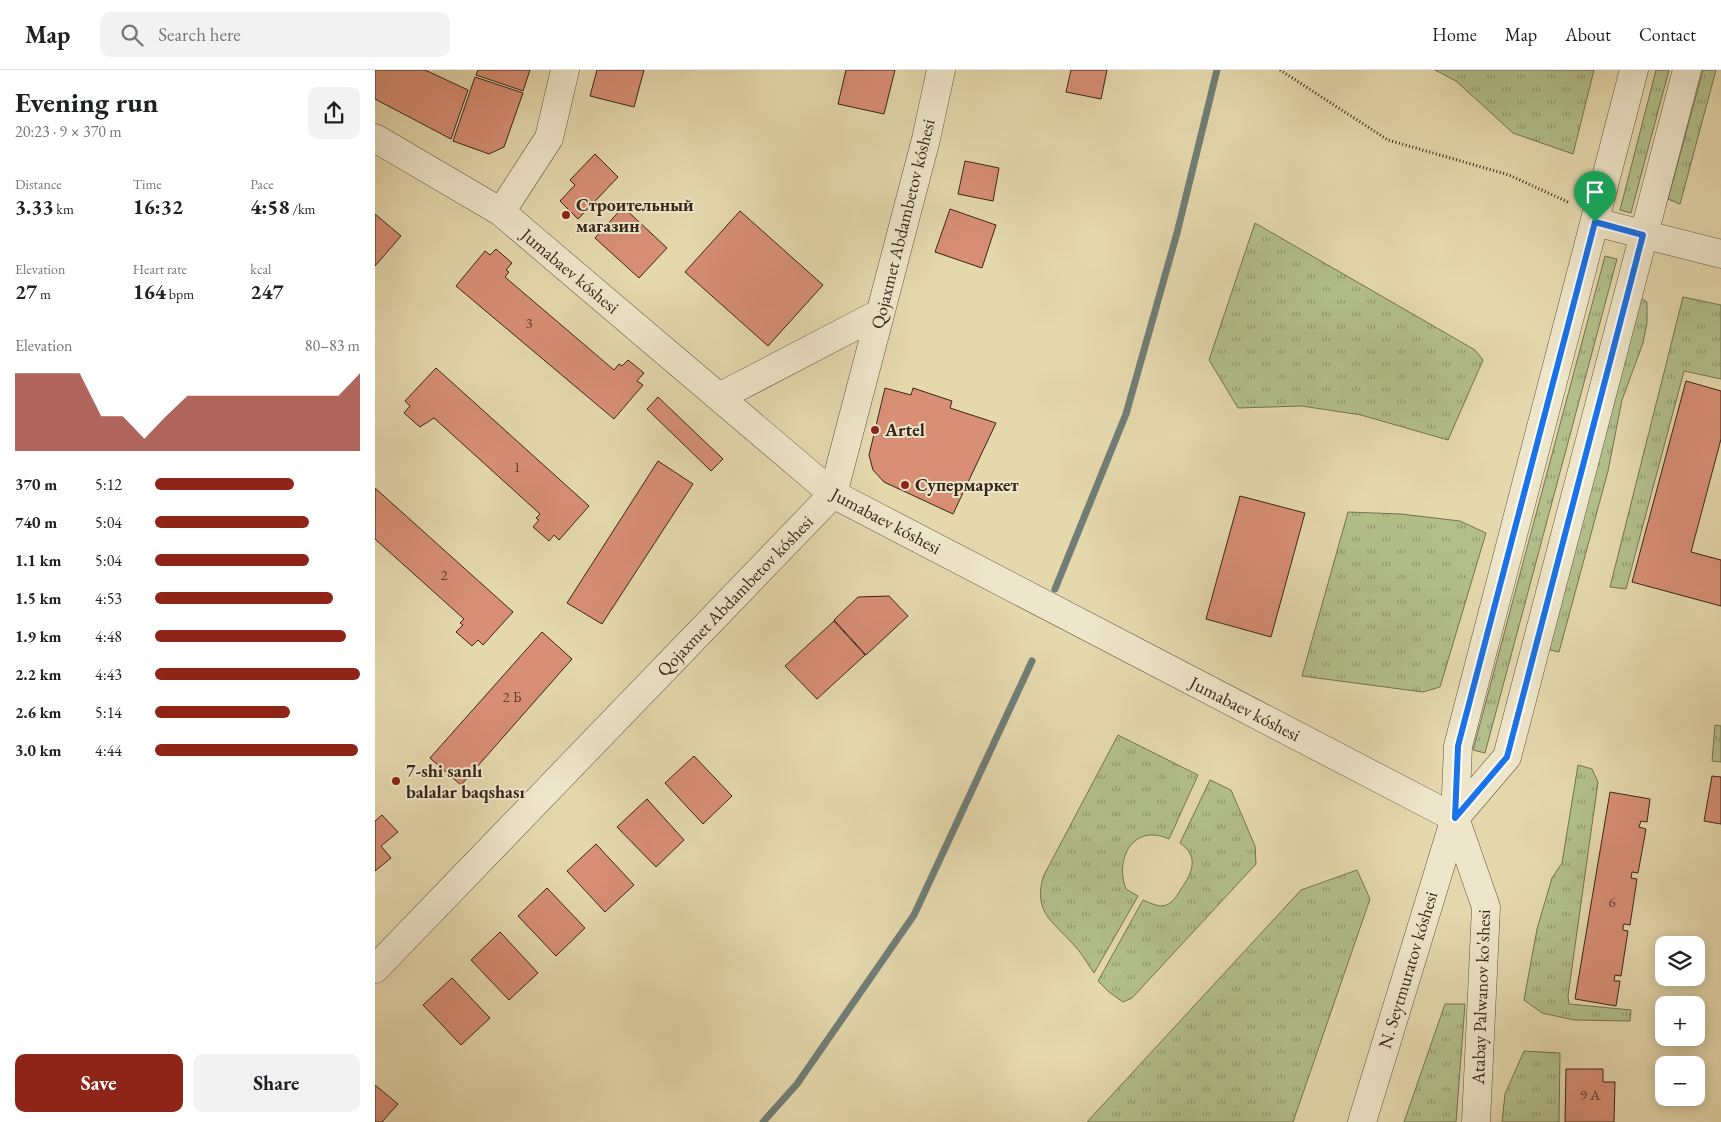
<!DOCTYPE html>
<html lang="en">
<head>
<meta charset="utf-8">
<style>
  :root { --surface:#fff; --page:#f2f2f2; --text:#202124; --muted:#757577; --line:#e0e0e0; --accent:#8f2418 }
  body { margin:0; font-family:"EB Garamond",serif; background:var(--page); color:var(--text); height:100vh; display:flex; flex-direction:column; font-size:19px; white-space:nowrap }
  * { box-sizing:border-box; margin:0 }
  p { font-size:16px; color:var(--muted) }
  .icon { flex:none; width:28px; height:28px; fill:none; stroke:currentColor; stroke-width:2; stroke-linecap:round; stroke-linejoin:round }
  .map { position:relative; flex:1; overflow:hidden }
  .side { display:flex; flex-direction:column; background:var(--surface); width:375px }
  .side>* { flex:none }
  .controls { position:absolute; left:1280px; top:866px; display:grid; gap:10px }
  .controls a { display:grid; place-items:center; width:50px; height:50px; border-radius:10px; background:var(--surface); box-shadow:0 2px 12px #0003; font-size:25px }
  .pin { position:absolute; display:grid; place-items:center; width:42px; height:42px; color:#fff; margin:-51px -21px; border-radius:50% 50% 50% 0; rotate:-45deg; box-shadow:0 0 5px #0007 }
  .pin .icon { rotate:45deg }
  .round { display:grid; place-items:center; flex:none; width:52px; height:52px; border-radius:10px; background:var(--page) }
  .head { display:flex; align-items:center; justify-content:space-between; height:85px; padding:0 15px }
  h1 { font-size:28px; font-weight:700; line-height:38px }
  .stats { display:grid; grid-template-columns:repeat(3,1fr); gap:8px; height:85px; padding:5px 15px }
  .stats div { display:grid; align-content:center }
  .stats b { font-size:21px; font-weight:700 }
  .stats small { font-size:14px; font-weight:400 }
  .stats p { font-size:14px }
  .chart { height:140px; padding:10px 15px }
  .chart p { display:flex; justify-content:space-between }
  .chart svg { width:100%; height:90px; margin-top:5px; fill:var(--accent); opacity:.7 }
  .button { display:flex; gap:10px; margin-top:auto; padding:10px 15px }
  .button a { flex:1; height:58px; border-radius:10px; background:var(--accent); color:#fff; font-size:20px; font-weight:700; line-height:58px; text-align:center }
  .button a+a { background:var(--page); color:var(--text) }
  ul { padding:0 15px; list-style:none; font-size:16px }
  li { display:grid; grid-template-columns:80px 60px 1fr; align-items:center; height:38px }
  li i { height:12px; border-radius:6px; background:var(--accent) }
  header { display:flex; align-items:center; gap:30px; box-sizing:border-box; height:70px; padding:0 25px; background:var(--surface); border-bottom:1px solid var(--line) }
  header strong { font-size:24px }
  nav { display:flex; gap:28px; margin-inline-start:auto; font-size:18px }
  .search { width:350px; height:45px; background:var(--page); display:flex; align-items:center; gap:12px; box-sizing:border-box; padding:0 18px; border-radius:10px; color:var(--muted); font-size:19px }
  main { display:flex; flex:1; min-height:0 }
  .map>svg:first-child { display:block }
</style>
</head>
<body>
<header>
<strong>Map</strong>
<div class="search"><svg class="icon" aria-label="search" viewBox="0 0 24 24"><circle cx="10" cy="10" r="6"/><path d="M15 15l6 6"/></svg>Search here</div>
<nav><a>Home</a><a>Map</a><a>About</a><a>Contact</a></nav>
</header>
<main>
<section class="side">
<div class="head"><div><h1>Evening run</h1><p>20:23 · 9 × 370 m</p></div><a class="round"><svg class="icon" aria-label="share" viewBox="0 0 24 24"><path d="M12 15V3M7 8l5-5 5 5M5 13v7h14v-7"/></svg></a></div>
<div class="stats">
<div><p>Distance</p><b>3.33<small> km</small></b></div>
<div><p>Time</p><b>16:32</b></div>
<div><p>Pace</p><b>4:58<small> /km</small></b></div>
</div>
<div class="stats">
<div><p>Elevation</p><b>27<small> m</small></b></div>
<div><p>Heart rate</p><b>164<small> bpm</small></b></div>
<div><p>kcal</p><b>247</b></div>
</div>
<div class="chart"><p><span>Elevation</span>80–83 m</p>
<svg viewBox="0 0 160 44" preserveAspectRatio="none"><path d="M0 44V6L10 6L20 6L30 6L40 27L50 27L60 38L70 27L80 17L90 17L100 17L110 17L120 17L130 17L140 17L150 17L160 6V44z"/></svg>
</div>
<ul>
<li><b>370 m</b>5:12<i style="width:68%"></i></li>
<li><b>740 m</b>5:04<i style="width:75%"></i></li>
<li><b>1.1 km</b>5:04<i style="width:75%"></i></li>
<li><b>1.5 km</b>4:53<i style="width:87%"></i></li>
<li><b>1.9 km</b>4:48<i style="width:93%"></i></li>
<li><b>2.2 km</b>4:43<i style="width:100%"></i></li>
<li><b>2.6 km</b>5:14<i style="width:66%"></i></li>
<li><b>3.0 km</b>4:44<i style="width:99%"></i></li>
</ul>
<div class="button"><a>Save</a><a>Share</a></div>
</section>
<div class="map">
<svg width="1346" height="1052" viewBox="0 0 1346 1052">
  <defs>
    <pattern id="grass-tufts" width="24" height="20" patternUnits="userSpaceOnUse" patternTransform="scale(1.25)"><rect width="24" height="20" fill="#b2bf8b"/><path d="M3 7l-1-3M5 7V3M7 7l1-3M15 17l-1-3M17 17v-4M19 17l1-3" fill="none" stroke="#929b71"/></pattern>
  </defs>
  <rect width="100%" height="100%" fill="#e5d8ad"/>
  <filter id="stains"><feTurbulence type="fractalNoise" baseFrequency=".004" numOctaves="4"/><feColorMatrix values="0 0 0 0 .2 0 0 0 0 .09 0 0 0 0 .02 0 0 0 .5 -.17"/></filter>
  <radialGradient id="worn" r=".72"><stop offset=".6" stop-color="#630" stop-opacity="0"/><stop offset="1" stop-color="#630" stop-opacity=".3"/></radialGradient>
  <path fill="url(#grass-tufts)" stroke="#747252" d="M1060 0H1219L1198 84 1138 63 1081 11Z
    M1281 0H1294L1256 143 1245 140Z
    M1328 0H1341L1305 134 1293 129Z
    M880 153 1100 280 1108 290 1073 370 986 345 927 336 863 338 834 290Z
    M1230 186 1242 189 1110 683 1098 680Z
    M1265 227 1272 232V253L1268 273 1247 330 1233 401 1184 582 1171 579Z
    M1308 227 1346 235V309L1309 301 1251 519 1235 517Z
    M973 442 1026 444 1085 451 1111 463 1065 617 1048 622 927 606Z
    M1340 655 1346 656V692L1337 691Z
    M743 665 823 705 794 769C759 753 739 788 751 819L763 826 719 903C712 893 706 882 698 874 676 850 659 842 668 807Z
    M1203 695 1217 699 1223 712 1193 926 1194 934 1256 940 1255 951 1199 950 1167 943 1149 930 1162 859 1177 808 1187 793Z
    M835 710 856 720 880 776 881 794 757 928 748 932 734 922 723 911 768 830C773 832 781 836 787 836 797 835 801 827 806 819 818 802 824 786 805 773Z
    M982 800 995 829 918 1052H712L926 820Z
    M1070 934H1090L1081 1052H1029Z
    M1149 981 1185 983 1184 1052H1127L1130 1024Z"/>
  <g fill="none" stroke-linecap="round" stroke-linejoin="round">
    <path stroke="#717e76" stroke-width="7" d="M680 519 751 344 802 163 842 0
      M388 1052 422 1014 539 845 657 591"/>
  </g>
  <path fill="#d88f75" stroke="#36261a" d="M0 0H50L93 20 76 69 0 29Z
    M103 0H155L148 21 101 5Z
    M222 0H269L259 37 215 26Z
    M471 0H520L509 44 463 34Z
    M696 0H732L726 29 691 22Z
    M100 7 148 23 129 77 114 84 78 71Z
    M220 84 243 107 203 149 185 131 200 115 195 110Z
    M590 91 624 98 618 131 583 124Z
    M248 137 292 178 264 208 220 168Z
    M575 139 621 155 607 198 560 182Z
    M365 141 448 215 393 276 310 202Z
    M0 144 26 166 0 196Z
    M121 179 137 193 131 200 134 202 130 207 239 300 244 294 247 296 253 290 269 303 262 311 268 315 239 349 81 216 110 181 115 185Z
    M61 298 214 436 184 470 179 465 174 471 158 457 164 450 161 448 165 444 59 348 45 357 29 343 35 336 30 331Z
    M1311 311 1346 321V369L1316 482 1346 490V536L1257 512Z
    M510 318 536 325 538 318 577 331 575 338 621 353 578 444 509 412 498 400 494 385Z
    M283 327 348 389 336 401 272 339Z
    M283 391 318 414 227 554 192 533Z
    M0 418 138 542 108 575 103 570 97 576 81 562 88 555 85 553 89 549 0 469Z
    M865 426 930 443 896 567 831 549Z
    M514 526 533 546 491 585 459 550 483 527Z
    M459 551 490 585 442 629 410 596Z
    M167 562 197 589 86 715 55 688Z
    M319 686 357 726 328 754 290 713Z
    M1337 706 1346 707V754L1329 751Z
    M1235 722 1275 729 1272 752 1266 751 1264 757 1271 759 1263 803 1257 802 1256 808 1262 809 1255 855 1249 854 1248 857V860L1253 861 1246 906 1240 905 1239 911H1245L1241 936 1200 929Z
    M272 729 309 770 281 797 242 757Z
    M7 745 23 762 6 776 16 788 0 801V751Z
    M221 774 259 815 230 842 192 801Z
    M172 818 210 858 181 886 143 846Z
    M125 862 163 903 134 930 96 890Z
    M77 908 115 948 86 975 48 935Z
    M1191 999H1228V1012H1240L1239 1052H1190Z
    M0 1015 23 1034 7 1052H0Z"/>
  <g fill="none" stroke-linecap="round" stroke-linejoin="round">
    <defs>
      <path id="minor" d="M0 68 126 142 458 424 1080 748
        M126 142 174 68 190 0
        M1220 152 1346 184
        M344 327 505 243
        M1080 748 1132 687 1312 0
        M1080 748 1111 837 1101 1052
        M0 899 458 424 551 69 566 0
        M987 1052 1080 748 1083 676 1259 0"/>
    </defs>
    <use href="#minor" stroke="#62523f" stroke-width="29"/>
    <path stroke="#36261a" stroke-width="3" stroke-dasharray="1 2.5" stroke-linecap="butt" d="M905 0 1013 70 1134 105 1195 133"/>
    <use href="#minor" stroke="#eee6ca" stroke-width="28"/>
  </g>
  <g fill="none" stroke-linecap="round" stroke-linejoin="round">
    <defs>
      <path id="route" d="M1220 152 1268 165 1132 687 1080 748 1083 676Z"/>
    </defs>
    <use href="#route" stroke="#fff" stroke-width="10"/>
    <use href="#route" stroke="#1a73e8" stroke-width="6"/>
  </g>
  <g fill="#8f2418" stroke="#eee6ca" stroke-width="2">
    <circle cx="191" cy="145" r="5"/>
    <circle cx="500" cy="360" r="5"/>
    <circle cx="530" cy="415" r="5"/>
    <circle cx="21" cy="711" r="5"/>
  </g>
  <g text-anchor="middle" stroke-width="4" stroke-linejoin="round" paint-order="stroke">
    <g font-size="15" fill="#5e4031">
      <text x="154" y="258">3</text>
      <text x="142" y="402">1</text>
      <text x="69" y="510">2</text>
      <text x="137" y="632">2 Б</text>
      <text x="1237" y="837">6</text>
      <text x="1215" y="1030">9 A</text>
    </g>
    <g font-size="18" font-weight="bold" fill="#36261a" stroke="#eee6ca" text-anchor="start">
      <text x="201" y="141">Строительный<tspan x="201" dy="21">магазин</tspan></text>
      <text x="510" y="366">Artel</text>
      <text x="540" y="421">Супермаркет</text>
      <text x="31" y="707">7-shi sanlı<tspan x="31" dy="21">balalar baqshası</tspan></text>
    </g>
    <g font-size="18" fill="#36261a" stroke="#eee6ca">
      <text transform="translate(528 154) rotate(-76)" y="6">Qojaxmet Abdambetov kóshesi</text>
      <text transform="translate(195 201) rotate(40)" y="6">Jumabaev kóshesi</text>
      <text transform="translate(511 451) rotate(28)" y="6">Jumabaev kóshesi</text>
      <text transform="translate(360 526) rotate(-46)" y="6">Qojaxmet Abdambetov kóshesi</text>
      <text transform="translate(870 639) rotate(27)" y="6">Jumabaev kóshesi</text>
      <text transform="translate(1033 900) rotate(-73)" y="6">N. Seytmuratov kóshesi</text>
      <text transform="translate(1106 927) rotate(-88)" y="6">Atabay Palwanov ko'shesi</text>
    </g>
  </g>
  <rect width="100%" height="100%" filter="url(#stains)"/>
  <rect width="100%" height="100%" fill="url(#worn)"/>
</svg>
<div class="controls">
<a><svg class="icon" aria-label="layers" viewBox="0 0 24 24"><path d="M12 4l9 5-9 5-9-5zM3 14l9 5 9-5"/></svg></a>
<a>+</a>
<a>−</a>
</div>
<div class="pin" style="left:1220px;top:152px;background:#1e9e55"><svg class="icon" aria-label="arrive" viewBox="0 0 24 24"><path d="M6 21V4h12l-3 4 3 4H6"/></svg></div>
</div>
</main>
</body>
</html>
